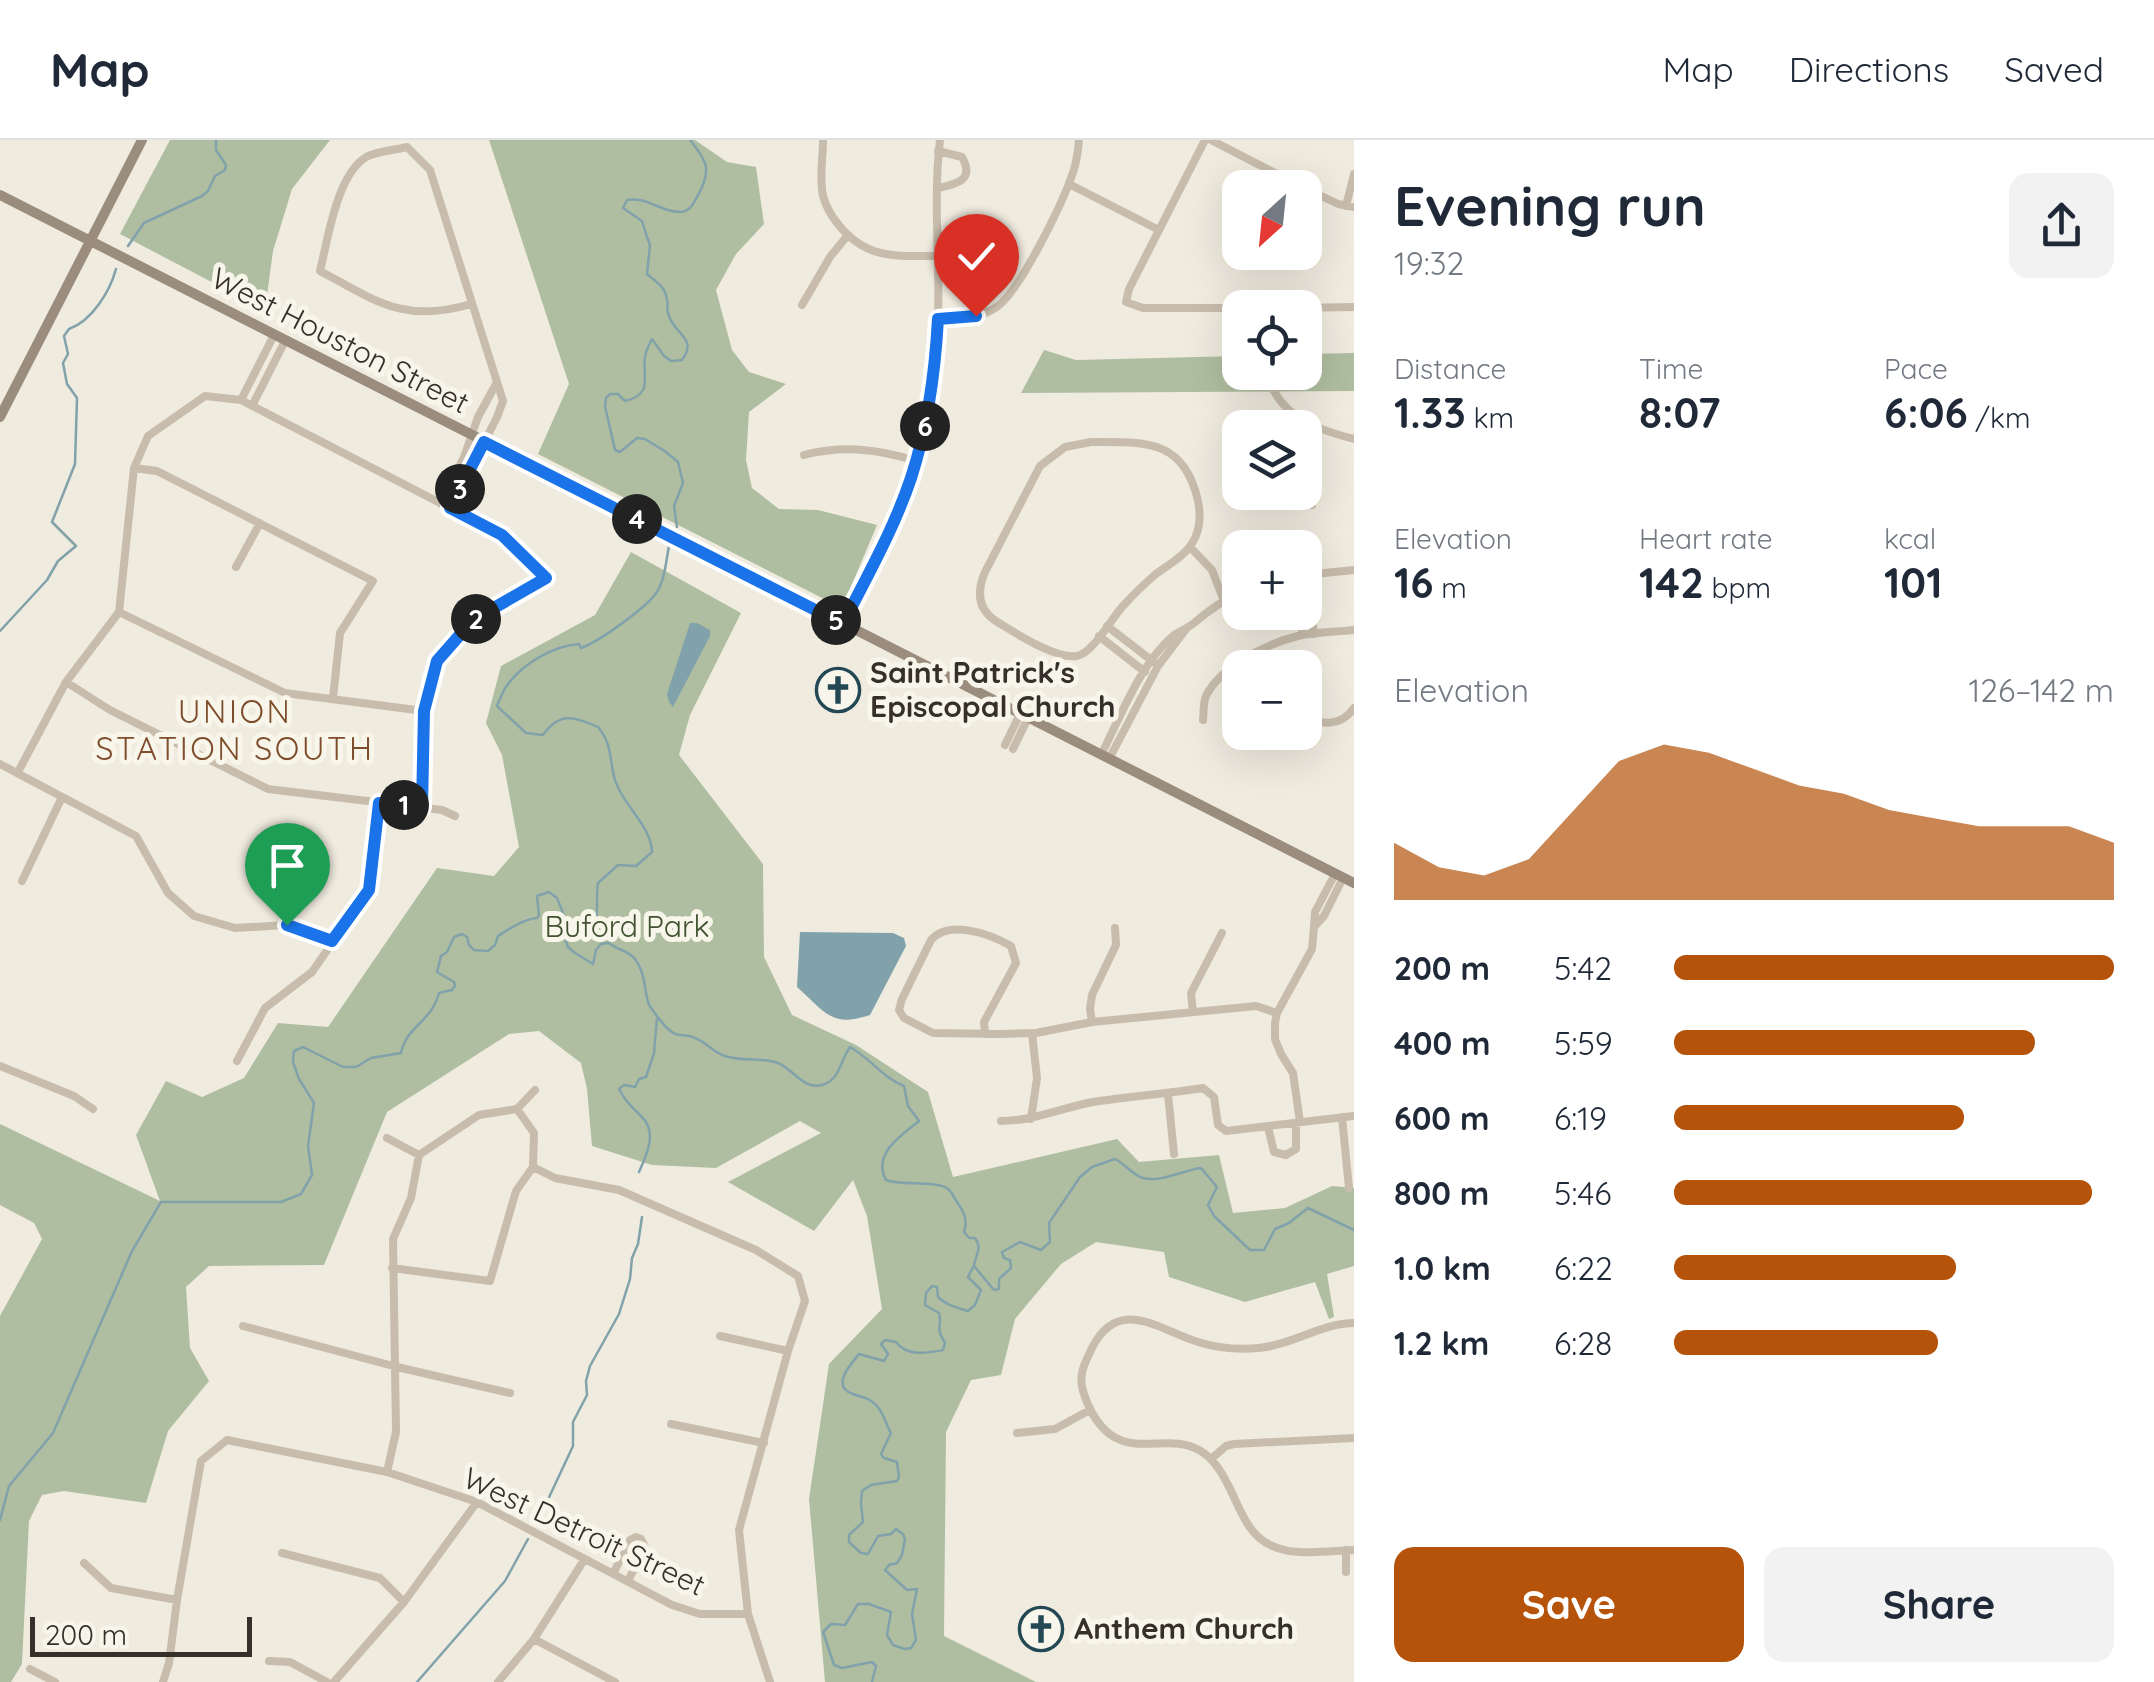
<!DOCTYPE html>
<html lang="en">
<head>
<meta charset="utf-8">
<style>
  :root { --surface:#fff; --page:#f2f2f3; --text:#1f2937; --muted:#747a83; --line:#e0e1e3; --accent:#b45309 }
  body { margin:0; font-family:Quicksand,sans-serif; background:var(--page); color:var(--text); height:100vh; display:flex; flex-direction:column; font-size:38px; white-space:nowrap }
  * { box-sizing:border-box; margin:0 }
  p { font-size:32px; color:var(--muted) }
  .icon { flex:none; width:55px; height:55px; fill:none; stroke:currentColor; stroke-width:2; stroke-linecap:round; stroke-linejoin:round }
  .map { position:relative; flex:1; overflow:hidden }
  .sheet { display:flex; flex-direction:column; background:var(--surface); width:800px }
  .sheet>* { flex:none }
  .needle { width:65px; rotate:207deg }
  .buttons { position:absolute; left:1222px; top:30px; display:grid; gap:20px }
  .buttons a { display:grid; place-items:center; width:100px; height:100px; border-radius:20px; background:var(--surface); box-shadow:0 10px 40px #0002; font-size:50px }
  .scale { position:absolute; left:30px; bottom:25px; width:222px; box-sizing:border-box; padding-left:10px; border:5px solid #36302a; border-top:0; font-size:28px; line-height:35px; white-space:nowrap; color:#36302a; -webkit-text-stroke:8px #f8f5eb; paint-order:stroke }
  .pin { position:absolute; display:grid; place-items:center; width:85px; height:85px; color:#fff; margin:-102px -42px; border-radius:50% 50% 50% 0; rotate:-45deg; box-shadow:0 0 10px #0007 }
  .pin .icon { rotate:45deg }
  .km { position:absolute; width:50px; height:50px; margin:-25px; border-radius:50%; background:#222; color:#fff; font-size:28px; line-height:50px; text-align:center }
  .round { display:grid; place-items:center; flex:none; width:105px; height:105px; border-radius:20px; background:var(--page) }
  .overview { display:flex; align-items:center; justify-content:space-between; height:170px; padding:0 40px }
  h1 { font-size:55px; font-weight:700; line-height:75px }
  .stats { display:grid; grid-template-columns:repeat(3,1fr); gap:15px; height:170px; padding:10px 40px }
  .stats div { display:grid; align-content:center }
  .stats b { font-size:42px; font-weight:700 }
  .stats small { font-size:28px; font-weight:400 }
  .stats p { font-size:28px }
  .chart { height:280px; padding:20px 40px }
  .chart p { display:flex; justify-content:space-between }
  .chart svg { width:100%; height:180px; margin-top:10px; fill:var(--accent); opacity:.7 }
  .action { display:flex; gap:20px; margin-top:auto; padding:20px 40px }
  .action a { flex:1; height:115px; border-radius:20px; background:var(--accent); color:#fff; font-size:40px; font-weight:700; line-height:115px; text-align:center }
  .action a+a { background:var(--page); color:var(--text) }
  ul { padding:0 40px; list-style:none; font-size:32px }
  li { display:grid; grid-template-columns:160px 120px 1fr; align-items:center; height:75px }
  li i { height:25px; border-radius:12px; background:var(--accent) }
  header { display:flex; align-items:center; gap:60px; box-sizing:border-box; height:140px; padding:0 50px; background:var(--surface); border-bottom:2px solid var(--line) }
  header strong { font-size:48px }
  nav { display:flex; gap:55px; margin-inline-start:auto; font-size:35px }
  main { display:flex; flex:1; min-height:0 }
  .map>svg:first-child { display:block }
</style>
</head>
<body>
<header>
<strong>Map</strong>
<nav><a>Map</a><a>Directions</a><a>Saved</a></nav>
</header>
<main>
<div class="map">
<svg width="1354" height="1542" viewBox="0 0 1354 1542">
  <rect width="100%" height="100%" fill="#f0ebdf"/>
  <path fill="#afbea0" d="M170 0H330L292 49 273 111 265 170 120 94Z
    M489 0H695L727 22 756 27 764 84 736 114 716 150 732 210 749 232 786 244 749 272 746 320 752 348 779 369 818 370 877 385 847 456 830 462 538 314 569 244Z
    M1044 210 1076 220 1240 216V232H1305V214L1354 213V251L1021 253Z
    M631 412 741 473 690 575 679 615 763 724 764 817 792 875 856 905 928 952 953 1037 1117 999 1139 1022 1219 1015 1233 1073 1285 1068 1332 1046 1354 1048V1126L1327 1134 1334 1177 1329 1179 1315 1142 1245 1162 1169 1137 1164 1112 1096 1102 1061 1124 1015 1179 1001 1235 971 1240 946 1292 944 1496 1036 1542H825L809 1359 829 1224 882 1169 867 1076 853 1040 814 1091 728 1042 821 993 800 981 716 1028 652 1025 592 1006 587 949 581 923 539 891 509 894 387 972 324 1125 209 1126 186 1147 190 1208 209 1241 168 1291 146 1363 64 1351 42 1355 29 1381 22 1524 11 1542H0V1176L42 1099 34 1083 0 1065V984L160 1061 136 995 166 941 202 957 244 938 278 883 328 887 437 728 494 736 519 707 502 615 486 583 501 526 595 475Z"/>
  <path fill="#81a2ab" d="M690 483H697L710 490V496L673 567 669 562 667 554Z
    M800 792 893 793 904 798 906 806 870 875C831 888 825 872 797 847Z"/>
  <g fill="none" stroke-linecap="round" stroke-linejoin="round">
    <path stroke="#81a2ab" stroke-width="2.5" d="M128 106 144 83 202 56 208 51 215 36 225 30 226 25 216 10V0
      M677 387 674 366 683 343 678 322 666 312 645 299 637 298 620 312 615 310 605 266 606 258 610 254H618L625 261C654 254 642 237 645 217 646 210 649 205 652 199L664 216 671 221 682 220C698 198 675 195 669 176 665 166 669 170 667 159 665 146 656 142 647 134L650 105 647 97 642 81 623 68 627 60C647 56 662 73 681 72 690 71 693 64 697 57 712 31 708 22 690 0
      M669 406C666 421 665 439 657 452 646 468 600 501 581 508L579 504C553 506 524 523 508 544 503 550 500 559 497 566L526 593 543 595C560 571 574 577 598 587 613 605 609 620 615 640 623 666 651 685 652 712L636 726 618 725 598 743C596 757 598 769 596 783L581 792 570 790 565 799 568 807 575 813 593 824 596 810 601 804 609 803C617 810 628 810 635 819 645 832 644 847 648 862 651 870 660 880 666 887 678 899 680 893 693 897 705 901 714 913 725 916 742 922 763 917 778 923 795 930 804 952 825 944 840 938 841 919 850 907 870 918 883 938 904 946L908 966 919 981C901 995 872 1014 886 1040 901 1046 938 1040 948 1049 952 1052 954 1058 957 1062 964 1072 968 1080 964 1092L969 1098H975C983 1109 975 1115 974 1126L994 1150 999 1149V1139L1011 1128 1010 1120 1004 1118 1002 1112 1020 1102 1041 1110 1050 1102 1049 1083 1080 1037 1092 1027 1115 1019C1125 1024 1133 1035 1143 1038 1160 1043 1184 1030 1201 1028L1217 1047 1208 1065 1214 1076 1250 1110H1264L1275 1089 1289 1083 1308 1068 1354 1090
      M0 491 47 440 58 421 76 406 52 382 75 324 77 258 67 244 63 223 68 214 64 196 69 189C92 181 110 151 116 129
      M639 1032C647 1014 658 992 641 976 632 967 625 961 619 949L624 945 635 947 639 939 646 937 654 913 657 878
      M0 1380 9 1346 53 1293 132 1111 161 1062H281L301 1054 312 1035 308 1006 314 963 299 939 293 922 294 911 303 907 343 927H356L371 918 401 913C407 885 431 883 439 853L452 850 455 846 454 842 437 832 441 816 447 812 454 797 462 794 467 797 469 805 474 810 488 811 495 805 498 796C509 789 524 779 537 778L539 775 537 756 549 752 557 758 570 790
      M537 1383 573 1306V1282L587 1255 586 1241 590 1226 619 1174 630 1139 632 1118 638 1104 642 1077
      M417 1542 505 1441 528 1399
      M872 1542 876 1526 872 1522 842 1528 834 1525 823 1492 831 1484 845 1485 858 1464H869L891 1472 887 1495 893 1505 905 1509 911 1508 916 1500 912 1474 917 1449 907 1450 885 1430 889 1425 897 1423 902 1415 905 1399 903 1394 896 1389 891 1394 878 1396 868 1414 861 1413 849 1402V1395L863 1382 861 1363 862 1351 871 1345 897 1341 899 1337 897 1322 884 1318 881 1314 891 1293C885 1283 884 1272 875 1264 867 1256 862 1258 853 1254 830 1246 851 1224 859 1214L884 1221 888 1214 881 1204 885 1200 896 1202C907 1217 927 1213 943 1210L945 1203C934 1185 943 1188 939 1173L925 1165 926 1153 932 1146 937 1147 938 1157C946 1165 958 1168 968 1171L975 1165 981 1150 968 1137 973 1127"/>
    <path stroke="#c8bdac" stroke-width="8" d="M823 0C823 18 819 38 823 56 826 66 831 76 838 84 866 120 897 116 938 116
      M1205 0 1129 149 1126 162 1143 168H1240
      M1211 0 1304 48
      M1069 44 1159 90
      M938 48C957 44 975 40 962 17L938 11
      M1305 48 1338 64 1354 67
      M1346 66 1354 34
      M802 165 830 117 847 96
      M1290 168 1354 167
      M938 179C959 179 981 179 998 166 1020 150 1061 66 1071 38 1076 26 1078 13 1079 0
      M1267 232C1277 276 1315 289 1354 299
      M241 260 274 195
      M252 266 285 201
      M1091 302C1144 302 1184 298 1198 361 1201 376 1200 392 1191 405 1183 417 1168 425 1156 434 1144 444 1133 455 1123 466 1111 479 1093 513 1077 516 1056 519 1017 494 999 483 978 471 976 453 985 432L1040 326 1065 307Z
      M1305 303 1315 287
      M804 315C843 305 878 309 916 321
      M134 328 157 331 373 441 340 493 333 558
      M1305 348 1312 365
      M441 364 464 317 478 277 497 242
      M451 369 497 277 503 261 430 30 407 7C395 10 379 11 368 16 337 32 328 99 320 131 376 161 404 184 471 164
      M1190 407 1212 430 1224 461
      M236 427 260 383
      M1305 435 1354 430
      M1306 435 1314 494
      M119 472 285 553 424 571
      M1299 472 1303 495
      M843 484C892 387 929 312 937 201 942 134 932 66 940 0
      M1107 486 1155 523
      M1099 496 1145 532
      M66 542 110 570 268 649 442 670 455 676
      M1305 578C1324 585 1341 586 1354 568
      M1203 580C1204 572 1203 563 1206 556 1220 527 1268 503 1298 496 1316 492 1336 492 1354 490
      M1005 605 1020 574
      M1013 609 1028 578
      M1101 615C1120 578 1141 522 1174 495 1180 491 1188 488 1194 483 1208 471 1223 460 1240 453
      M1109 619 1158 526 1186 489
      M0 624 136 696 168 753 194 776 235 788 287 785 332 801
      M18 632 66 542 119 472 134 328 148 296 205 256 241 260 502 395 546 438 473 480 437 521 424 571 422 667
      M1335 734 1315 772 1314 787 1324 776 1343 738
      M22 741 62 657
      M1193 872 1191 853 1222 793
      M1092 882 1090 869 1092 855 1116 805 1115 788
      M985 894 984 882 1016 823 1011 806C990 794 949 779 931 800L902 859 899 870 904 878 933 893 1002 894 1036 893 1092 882 1256 866 1277 873
      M237 921 265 868 312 832 369 750 379 663
      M0 926 74 956 93 969
      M1168 954 1174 1014
      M1342 977 1349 1048
      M1031 979 1037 938 1032 893
      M1001 981C1033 981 1061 968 1093 962 1129 956 1166 954 1203 948L1214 957 1218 985 1226 991 1354 976
      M1300 982 1293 933 1281 914 1275 899V883L1277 873 1312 809 1314 787
      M1268 987 1274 1012 1286 1015 1296 1009V983
      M387 998 419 1015
      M533 1027 555 1038 619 1050 756 1110 798 1136 805 1161 788 1211 739 1390 748 1474 770 1542
      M392 1128 490 1141 516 1051 533 1027 534 993 517 969
      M1354 1183C1322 1183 1292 1205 1259 1208 1238 1210 1217 1208 1198 1202 1159 1190 1119 1155 1092 1208 1085 1223 1078 1234 1083 1251 1088 1267 1097 1285 1111 1295 1138 1314 1171 1294 1199 1310 1213 1318 1221 1331 1228 1345 1235 1358 1240 1373 1249 1386 1272 1422 1318 1411 1354 1410
      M243 1186 397 1227 510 1253
      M720 1196 788 1211
      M671 1284 764 1303
      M1017 1293 1055 1289 1090 1270
      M1211 1319 1226 1306 1234 1304 1354 1298
      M387 1332 396 1292 393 1099 411 1058 419 1015 479 975 517 969 535 950
      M1346 1410V1432
      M282 1413 380 1438 404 1462
      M84 1423 111 1448 177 1460
      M613 1434 630 1400 636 1397 641 1399 645 1407 628 1441
      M534 1499 615 1542
      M269 1521 290 1522 327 1542
      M30 1529 55 1542
      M163 1542 169 1523 177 1460 201 1321 227 1300 387 1332 477 1362 672 1465 700 1474H748
      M334 1542 404 1462 477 1362
      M498 1542 534 1499 584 1420"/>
    <path stroke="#9b8d7d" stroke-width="10" d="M0 55 1354 743
      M0 277 142 0"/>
  </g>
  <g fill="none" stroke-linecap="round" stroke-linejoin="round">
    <defs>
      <path id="route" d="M287 785 332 801 369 750 379 663 422 667 424 571 437 521 473 480 546 438 502 395 450 368 484 302 843 484C867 436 894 389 911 338 928 286 935 233 938 179L976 176"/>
    </defs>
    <use href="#route" stroke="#fff" stroke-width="20"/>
    <use href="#route" stroke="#1a73e8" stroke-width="12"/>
  </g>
  <defs>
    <symbol id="church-ring" viewBox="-11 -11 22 22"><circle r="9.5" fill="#f8f5eb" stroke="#234854" stroke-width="1.5"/><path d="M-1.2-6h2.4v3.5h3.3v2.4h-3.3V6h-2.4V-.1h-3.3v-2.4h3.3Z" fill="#234854"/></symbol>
  </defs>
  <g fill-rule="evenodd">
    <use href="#church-ring" x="813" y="525" width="50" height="50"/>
    <use href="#church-ring" x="1016" y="1464" width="50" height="50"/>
  </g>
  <g text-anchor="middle" stroke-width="10" stroke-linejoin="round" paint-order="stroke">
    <g font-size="30" fill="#36302a" stroke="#f8f5eb">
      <text transform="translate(340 201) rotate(27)" y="10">West Houston Street</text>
      <text transform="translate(584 1392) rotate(25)" y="10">West Detroit Street</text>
    </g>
    <g font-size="30" font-weight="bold" fill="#36302a" stroke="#f8f5eb" text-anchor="start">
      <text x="870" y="543">Saint Patrick's<tspan x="870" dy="34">Episcopal Church</tspan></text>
      <text x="1074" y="1499">Anthem Church</text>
    </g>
    <g font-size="30" fill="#405230" stroke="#f8f5eb">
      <text x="627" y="797">Buford Park</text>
    </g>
    <g font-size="32" letter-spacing="2.5" fill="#7e4d2b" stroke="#f8f5eb">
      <text x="235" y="583">UNION<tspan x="235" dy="37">STATION SOUTH</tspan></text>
    </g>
  </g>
</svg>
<div class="buttons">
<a><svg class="needle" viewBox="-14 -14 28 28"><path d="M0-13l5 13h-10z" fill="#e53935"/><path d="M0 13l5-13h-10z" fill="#747a83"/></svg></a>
<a><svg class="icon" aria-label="locate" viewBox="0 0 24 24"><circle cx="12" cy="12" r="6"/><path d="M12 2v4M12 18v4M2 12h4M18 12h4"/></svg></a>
<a><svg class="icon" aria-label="layers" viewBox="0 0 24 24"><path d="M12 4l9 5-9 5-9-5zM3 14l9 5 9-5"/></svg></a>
<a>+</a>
<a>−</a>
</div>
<div class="scale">200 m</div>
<div class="pin" style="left:287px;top:785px;background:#1e9e55"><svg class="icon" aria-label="arrive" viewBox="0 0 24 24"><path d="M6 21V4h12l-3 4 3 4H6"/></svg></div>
<div class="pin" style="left:976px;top:176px;background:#d93025"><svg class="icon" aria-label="check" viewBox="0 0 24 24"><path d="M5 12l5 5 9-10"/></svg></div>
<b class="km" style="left:404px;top:665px">1</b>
<b class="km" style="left:476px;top:479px">2</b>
<b class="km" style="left:460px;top:349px">3</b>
<b class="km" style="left:637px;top:379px">4</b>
<b class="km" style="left:836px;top:480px">5</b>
<b class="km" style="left:925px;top:286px">6</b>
</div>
<section class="sheet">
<div class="overview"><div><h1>Evening run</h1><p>19:32</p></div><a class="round"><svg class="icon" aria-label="share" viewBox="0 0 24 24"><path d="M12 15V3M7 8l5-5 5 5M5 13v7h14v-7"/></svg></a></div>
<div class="stats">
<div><p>Distance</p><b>1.33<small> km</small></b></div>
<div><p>Time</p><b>8:07</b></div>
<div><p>Pace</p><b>6:06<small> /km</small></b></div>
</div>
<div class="stats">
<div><p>Elevation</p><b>16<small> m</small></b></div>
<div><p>Heart rate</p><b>142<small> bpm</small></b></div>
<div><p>kcal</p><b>101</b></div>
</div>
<div class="chart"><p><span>Elevation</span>126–142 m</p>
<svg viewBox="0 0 160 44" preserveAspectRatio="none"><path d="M0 44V30L10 36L20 38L30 34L40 22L50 10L60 6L70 8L80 12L90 16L100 18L110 22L120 24L130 26L140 26L150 26L160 30V44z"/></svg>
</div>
<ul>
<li><b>200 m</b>5:42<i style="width:100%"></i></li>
<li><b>400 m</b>5:59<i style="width:82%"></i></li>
<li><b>600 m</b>6:19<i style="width:66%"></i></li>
<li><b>800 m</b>5:46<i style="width:95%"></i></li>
<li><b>1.0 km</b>6:22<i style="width:64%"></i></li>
<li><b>1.2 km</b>6:28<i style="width:60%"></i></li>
</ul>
<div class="action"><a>Save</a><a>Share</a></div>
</section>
</main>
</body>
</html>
